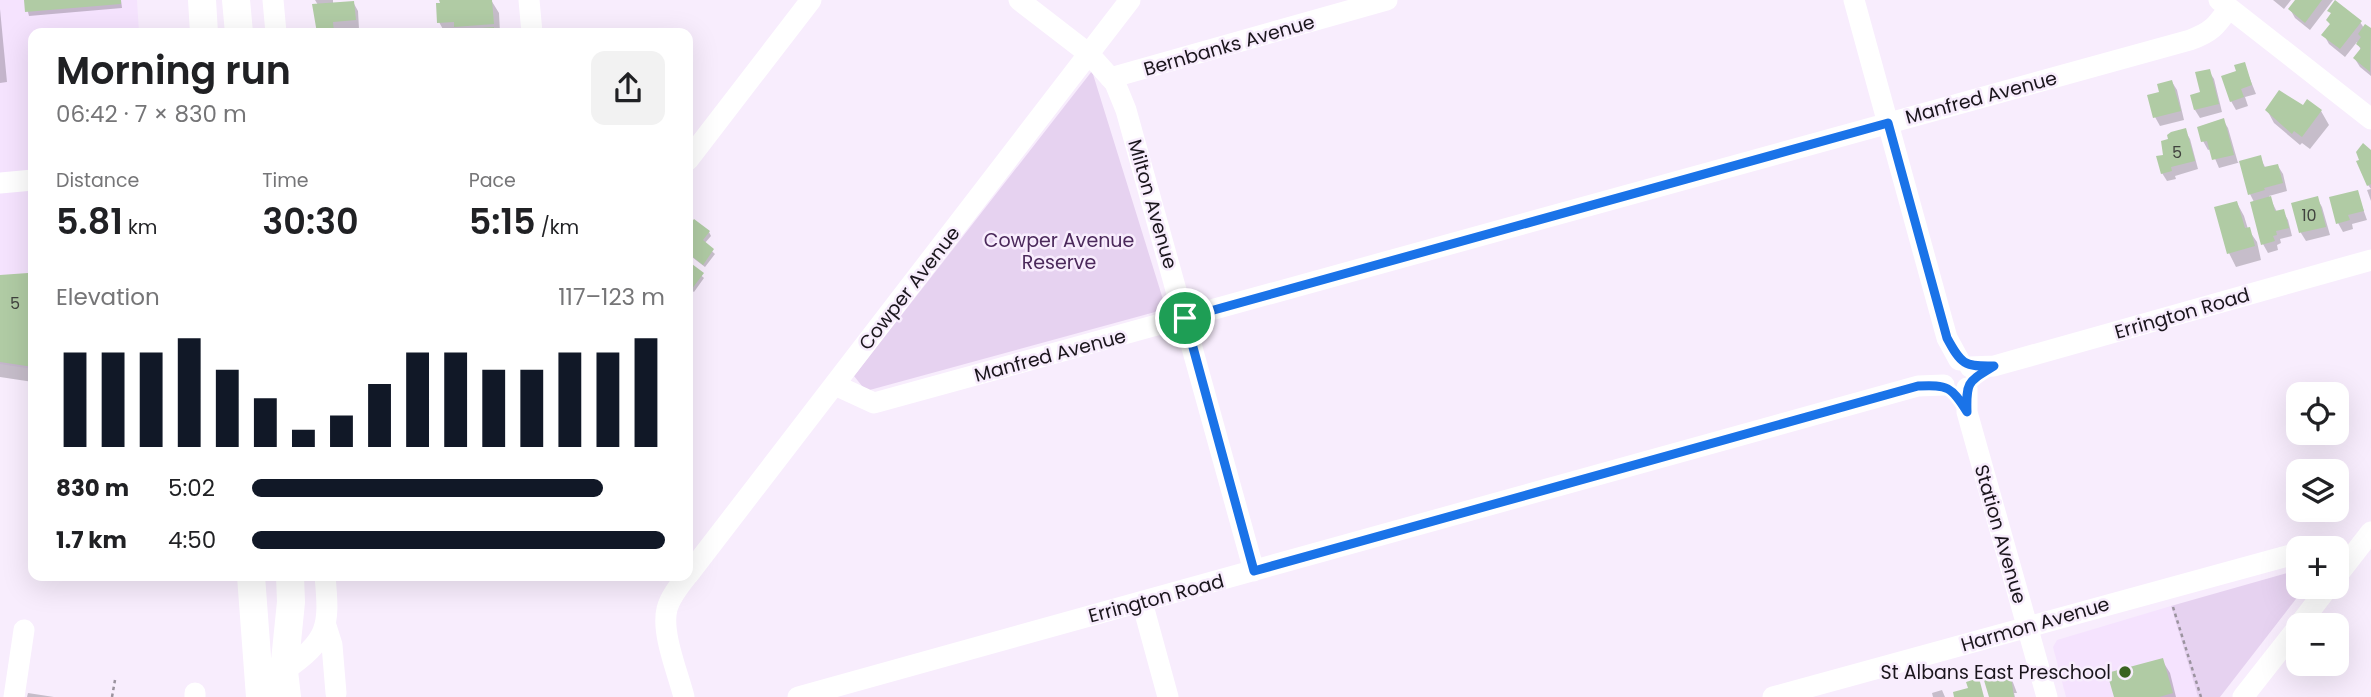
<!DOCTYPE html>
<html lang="en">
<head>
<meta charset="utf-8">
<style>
  :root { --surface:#fff; --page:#f2f2f2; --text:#202124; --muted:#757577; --accent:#111827 }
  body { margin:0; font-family:Poppins,sans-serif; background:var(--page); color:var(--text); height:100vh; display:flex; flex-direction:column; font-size:26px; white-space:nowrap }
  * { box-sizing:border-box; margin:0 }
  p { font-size:23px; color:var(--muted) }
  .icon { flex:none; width:38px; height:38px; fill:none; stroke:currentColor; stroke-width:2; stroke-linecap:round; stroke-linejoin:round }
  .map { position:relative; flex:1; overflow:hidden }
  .side { position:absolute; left:28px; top:28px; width:665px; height:553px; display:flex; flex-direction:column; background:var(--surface); border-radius:14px; box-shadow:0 7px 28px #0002 }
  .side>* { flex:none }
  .buttons { position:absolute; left:2286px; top:382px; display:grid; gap:14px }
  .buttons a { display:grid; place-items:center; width:63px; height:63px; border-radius:14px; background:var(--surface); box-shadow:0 7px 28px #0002; font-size:35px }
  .pin { position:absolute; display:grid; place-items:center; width:60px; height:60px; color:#fff; margin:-30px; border:4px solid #fff; border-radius:50%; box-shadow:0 2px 7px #0007 }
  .round { display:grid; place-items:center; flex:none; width:74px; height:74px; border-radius:14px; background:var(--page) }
  .head { display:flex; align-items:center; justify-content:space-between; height:119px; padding:0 28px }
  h1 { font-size:38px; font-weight:600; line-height:52px }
  .metrics { display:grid; grid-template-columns:repeat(3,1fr); gap:10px; height:119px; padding:7px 28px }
  .metrics div { display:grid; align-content:center }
  .metrics b { font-size:35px; font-weight:600 }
  .metrics small { font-size:19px; font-weight:400 }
  .metrics p { font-size:19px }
  .chart { height:196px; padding:14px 28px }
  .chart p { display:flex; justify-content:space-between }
  .chart svg { width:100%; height:126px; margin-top:7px; stroke:var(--accent); stroke-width:6 }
  ul { padding:0 28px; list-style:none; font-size:23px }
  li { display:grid; grid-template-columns:112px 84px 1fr; align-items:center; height:52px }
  li i { height:18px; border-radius:9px; background:var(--accent) }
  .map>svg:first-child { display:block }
</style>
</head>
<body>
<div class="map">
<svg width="2371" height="697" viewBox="0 0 2371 697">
  <rect width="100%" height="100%" fill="#f8edfd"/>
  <path fill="#f5e3fe" d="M0 0H137L139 33H33V369L0 364Z
    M2171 606 2198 697H2066L2053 647 2057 640Z"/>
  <path fill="#e6d2f0" d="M1092 71 1166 309 866 391 854 376Z
    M2298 570V586H2306L2220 697H2198L2171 606Z"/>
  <path fill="#0003" d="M25 0H121L122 8 29 16Z
    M315 0H333V4L353 2 358 11 359 29 337 30 338 33H319L314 6 318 5Z
    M441 0H491L499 13 500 33H445L439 22Z
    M2273 0H2291L2284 9Z
    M2297 0H2333L2310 30 2295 18 2290 9Z
    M0 9 7 82 0 83Z
    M2330 11 2360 22 2364 28 2366 26 2371 30V76L2360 67 2355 59 2361 50 2357 42 2345 57 2329 44 2324 35 2331 26 2328 20 2332 15Z
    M2244 64 2256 94 2245 97 2248 106 2236 110 2231 101 2238 73Z
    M2209 71 2214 79 2222 112 2200 118 2195 110Z
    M2172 82 2177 90 2184 120 2160 126 2155 117 2161 93Z
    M2303 107 2321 111 2329 125 2310 149 2302 143 2300 145 2274 123 2267 110Z
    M2223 120 2228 128 2238 163 2260 157 2266 169 2278 166 2283 174 2287 191 2269 196 2277 212 2283 211 2288 220 2292 236 2280 239 2281 243 2277 245 2278 250 2268 253 2263 244 2254 202 2250 194 2241 162 2219 168 2211 149 2208 150 2203 141Z
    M2185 131 2190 139 2198 169 2175 176 2176 179 2167 181 2162 173 2170 140Z
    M2371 152V201L2367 190 2371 189 2368 185Z
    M2357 192 2367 220 2352 224 2353 229 2343 232 2338 223Z
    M2317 198 2322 207 2330 235 2306 241 2301 233 2294 204Z
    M2237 203 2244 216 2248 229 2257 242 2261 260 2236 267 2229 253Z
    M694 221 709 232 711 236 704 244 715 254 705 267 688 254V230Z
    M688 264 704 278 694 292 688 288Z
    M30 269H33V382L0 377V277L30 274Z
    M2162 660 2170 673 2176 697H2116Z
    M2009 672 2017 693H2014L2015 697H1990Z
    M1942 690 1945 697H1933L1932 693Z
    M28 693 54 697H27Z"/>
  <path fill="#b0cba4" d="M24 0H121V4L25 12Z
    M439 0H492L494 24 454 27V22L437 23 436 3H440Z
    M2295 0H2322L2305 23 2288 9Z
    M2335 0 2362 21 2340 49 2321 35 2330 24 2326 20 2331 13 2327 11Z
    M354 1 356 20 333 22 334 32 317 33 312 4Z
    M2365 24 2371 28 2370 72 2353 58 2361 48 2356 44 2361 37 2358 34Z
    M494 27V33H453V30Z
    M2245 62 2252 85 2241 89 2244 97 2230 102 2221 76 2236 71 2234 65Z
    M2210 69 2219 104 2194 110 2190 95 2200 92 2195 72Z
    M2172 80 2181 111 2153 118 2147 95 2159 92 2157 84Z
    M2279 90 2303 105 2307 99 2322 110 2302 137 2294 131 2292 134 2265 110Z
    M2224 118 2234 155 2212 160 2207 141 2201 142 2197 127Z
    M2186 128 2195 161 2171 167 2172 171 2161 174 2156 156 2163 155 2161 141 2168 139 2167 135 2171 132Z
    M2363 143 2371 150V184L2367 186 2356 161 2359 160 2356 152Z
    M2261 155 2264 167 2278 164 2283 183 2264 188 2265 190 2248 195 2239 161Z
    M2358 190 2364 211 2348 215 2350 220 2336 224 2329 197Z
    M2271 196 2275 211 2284 209 2289 228 2276 231 2277 235 2273 236 2275 241 2261 245 2250 202Z
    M2318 196 2326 227 2299 233 2291 203Z
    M2237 201 2245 228 2250 227 2255 246 2227 254 2214 207Z
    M694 219 710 231 703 240 714 249 703 265 688 253V227Z
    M688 261 704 273 691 290 688 287Z
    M28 267H33V367L0 362V275L28 273Z
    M2163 658 2173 693 2159 697H2114L2107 673Z
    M2010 670 2014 697H1989L1983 677Z
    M1979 678 1984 697H1954L1953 692 1968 688 1966 682Z"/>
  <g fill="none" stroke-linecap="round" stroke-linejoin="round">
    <path stroke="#9b939f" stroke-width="2.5" stroke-dasharray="3.5 3.5" stroke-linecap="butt" d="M2173 607 2201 697
      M112 697 115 680"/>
    <path stroke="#fff" stroke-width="21" d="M273 0 276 33
      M529 0 532 33
      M1019 0 1089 54 1115 83 1126 110 1254 571
      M1854 0 1947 338 1959 360
      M2219 0 2371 119
      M1110 78 1387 0
      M688 160 811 0
      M0 183 33 180
      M1970 367 1994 366 2371 260
      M835 385 874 403 2190 40C2212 32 2216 26 2229 8
      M1967 388V412L2047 697
      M688 575 1130 0
      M2336 577 2371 532
      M1142 602 1168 697
      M2299 625 2329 586
      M326 626 332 645 336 693
      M284 671C328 640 330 628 325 576
      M195 693V697
      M14 697 24 630
      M684 697C678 673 661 633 667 609 670 597 679 586 687 576
      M798 697 1918 386 1944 385
      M1773 697 2298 553
      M2243 697 2298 627"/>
    <path stroke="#fff" stroke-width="28" d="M202 0 204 33
      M236 0 239 33
      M251 576 260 697
      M287 697 284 671 291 602 290 576"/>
  </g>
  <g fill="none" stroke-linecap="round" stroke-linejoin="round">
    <defs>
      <path id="route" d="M1888 123 1947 338C1961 364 1964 367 1994 366 1968 382 1966 381 1967 412 1951 386 1948 385 1918 386L1254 571 1185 318Z"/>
    </defs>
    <use href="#route" stroke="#fff" stroke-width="14"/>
    <use href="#route" stroke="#1a73e8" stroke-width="9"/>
  </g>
  <circle fill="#396320" stroke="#f8edfd" stroke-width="2.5" cx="2125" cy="672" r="7"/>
  <g text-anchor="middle" stroke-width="5" stroke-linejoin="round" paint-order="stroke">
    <g font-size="16" fill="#40423e">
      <text x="2177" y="158">5</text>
      <text x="2309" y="221">10</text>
      <text x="15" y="309">5</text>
    </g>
    <g font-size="19" fill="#1a151c" stroke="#f8edfd">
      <text transform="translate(1229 45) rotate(-16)" y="7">Bernbanks Avenue</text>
      <text transform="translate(1981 97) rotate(-15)" y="7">Manfred Avenue</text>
      <text transform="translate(1153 204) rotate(74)" y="7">Milton Avenue</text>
      <text transform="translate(909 288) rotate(-52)" y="7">Cowper Avenue</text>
      <text transform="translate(2182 313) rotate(-16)" y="7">Errington Road</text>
      <text transform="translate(1050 355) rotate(-15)" y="7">Manfred Avenue</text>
      <text transform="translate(2001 534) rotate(74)" y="7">Station Avenue</text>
      <text transform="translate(1156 598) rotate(-15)" y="7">Errington Road</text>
      <text transform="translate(2035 624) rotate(-16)" y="7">Harmon Avenue</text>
    </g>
    <g font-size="19" fill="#4b295b" stroke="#f8edfd">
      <text x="1059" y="247">Cowper Avenue<tspan x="1059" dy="22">Reserve</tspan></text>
    </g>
    <g font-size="19" fill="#1a151c" stroke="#f8edfd" text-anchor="end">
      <text x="2111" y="679">St Albans East Preschool</text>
    </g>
  </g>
</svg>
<div class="buttons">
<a><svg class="icon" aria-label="locate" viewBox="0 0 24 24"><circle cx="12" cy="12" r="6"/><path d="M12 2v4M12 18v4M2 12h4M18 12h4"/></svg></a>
<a><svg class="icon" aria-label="layers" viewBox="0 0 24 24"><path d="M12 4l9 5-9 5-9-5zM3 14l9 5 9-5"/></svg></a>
<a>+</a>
<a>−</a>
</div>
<div class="pin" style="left:1185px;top:318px;background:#1e9e55"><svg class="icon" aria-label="arrive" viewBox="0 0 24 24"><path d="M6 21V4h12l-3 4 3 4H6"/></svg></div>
<section class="side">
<div class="head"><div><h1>Morning run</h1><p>06:42 · 7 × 830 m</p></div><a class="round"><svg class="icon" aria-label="share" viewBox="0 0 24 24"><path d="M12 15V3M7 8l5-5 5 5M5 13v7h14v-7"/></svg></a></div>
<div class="metrics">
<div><p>Distance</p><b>5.81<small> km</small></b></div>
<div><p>Time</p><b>30:30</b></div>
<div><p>Pace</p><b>5:15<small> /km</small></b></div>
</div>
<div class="chart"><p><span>Elevation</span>117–123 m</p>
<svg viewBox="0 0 160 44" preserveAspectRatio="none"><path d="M5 44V11M15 44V11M25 44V11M35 44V6M45 44V17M55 44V27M65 44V38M75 44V33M85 44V22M95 44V11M105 44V11M115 44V17M125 44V17M135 44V11M145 44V11M155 44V6"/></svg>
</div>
<ul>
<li><b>830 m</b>5:02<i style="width:85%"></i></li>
<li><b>1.7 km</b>4:50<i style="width:100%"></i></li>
</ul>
</section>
</div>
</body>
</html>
